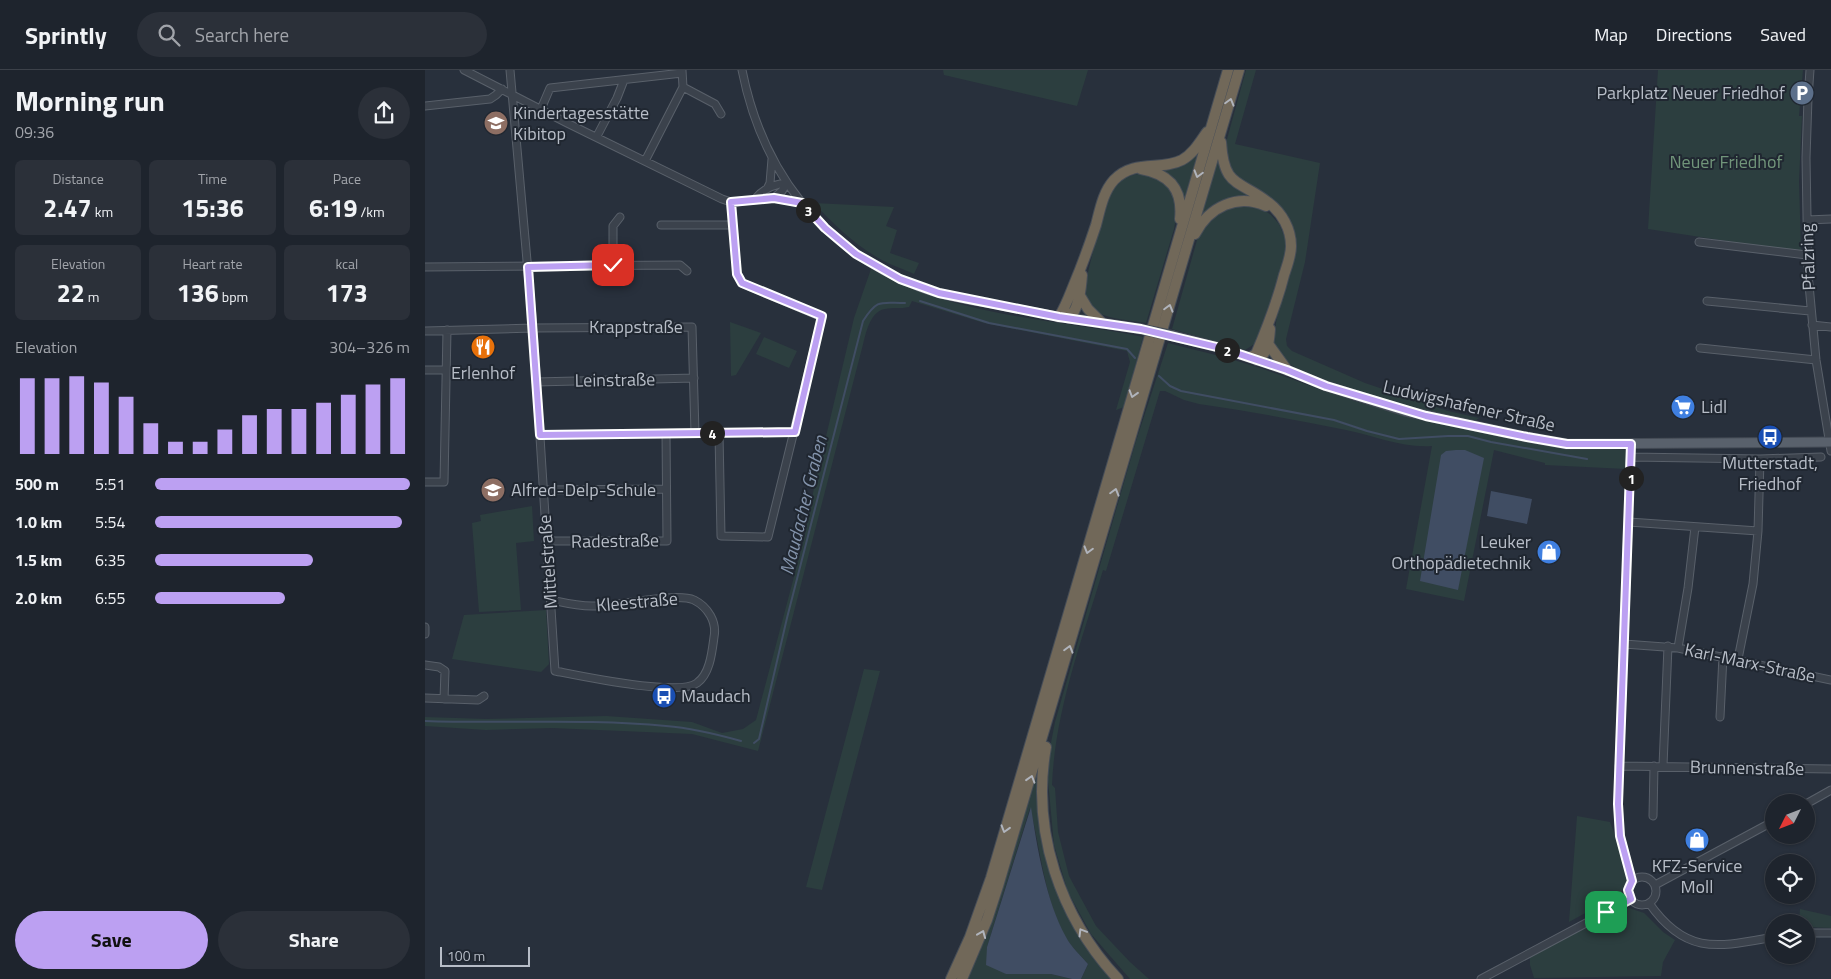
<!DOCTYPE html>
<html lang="en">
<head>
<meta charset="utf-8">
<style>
  :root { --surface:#1e242d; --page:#2b3039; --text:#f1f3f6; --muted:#a1a4aa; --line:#3c4149; --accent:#bca0f2 }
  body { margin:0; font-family:"Titillium Web",sans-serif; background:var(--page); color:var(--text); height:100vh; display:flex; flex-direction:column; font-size:19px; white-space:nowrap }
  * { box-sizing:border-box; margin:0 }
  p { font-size:16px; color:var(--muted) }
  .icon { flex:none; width:28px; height:28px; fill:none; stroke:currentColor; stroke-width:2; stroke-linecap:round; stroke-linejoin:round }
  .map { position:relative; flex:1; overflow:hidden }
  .sheet { display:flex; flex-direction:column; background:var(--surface); width:425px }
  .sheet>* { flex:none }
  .needle { width:32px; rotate:228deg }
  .buttons { position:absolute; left:1340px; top:724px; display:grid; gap:10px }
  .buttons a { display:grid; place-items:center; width:50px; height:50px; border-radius:50%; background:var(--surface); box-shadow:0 1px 4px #0004,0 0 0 1px var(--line); font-size:25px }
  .scale { position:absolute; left:15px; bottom:12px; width:90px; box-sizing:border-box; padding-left:5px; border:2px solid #b7bdc7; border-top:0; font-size:14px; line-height:18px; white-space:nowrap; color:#b7bdc7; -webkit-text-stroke:4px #202731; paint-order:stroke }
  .pin { position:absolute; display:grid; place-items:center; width:42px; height:42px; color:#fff; margin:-21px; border-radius:10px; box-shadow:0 2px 8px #0006 }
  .km { position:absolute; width:25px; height:25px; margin:-12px; border-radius:50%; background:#222; color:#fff; font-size:14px; line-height:25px; text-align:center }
  .round { display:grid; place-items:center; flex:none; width:52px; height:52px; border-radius:26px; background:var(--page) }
  .headline { display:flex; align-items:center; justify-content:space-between; height:85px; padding:0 15px }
  h1 { font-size:28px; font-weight:700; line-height:38px }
  .stats { display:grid; grid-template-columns:repeat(3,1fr); gap:8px; height:85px; padding:5px 15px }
  .stats div { display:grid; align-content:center; border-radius:8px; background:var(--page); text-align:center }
  .stats b { font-size:25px; font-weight:700 }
  .stats small { font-size:14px; font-weight:400 }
  .stats p { font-size:14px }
  .chart { height:140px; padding:10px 15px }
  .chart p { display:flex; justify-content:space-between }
  .chart svg { width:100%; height:90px; margin-top:5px; stroke:var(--accent); stroke-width:6 }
  .action { display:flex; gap:10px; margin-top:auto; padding:10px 15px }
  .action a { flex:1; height:58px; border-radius:30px; background:var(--accent); color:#111; font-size:20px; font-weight:700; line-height:58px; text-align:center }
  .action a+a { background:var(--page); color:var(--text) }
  ul { padding:0 15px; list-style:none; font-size:16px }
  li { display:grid; grid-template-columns:80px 60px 1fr; align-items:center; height:38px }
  li i { height:12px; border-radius:6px; background:var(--accent) }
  header { display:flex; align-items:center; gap:30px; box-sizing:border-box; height:70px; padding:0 25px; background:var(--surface); border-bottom:1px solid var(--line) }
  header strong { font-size:24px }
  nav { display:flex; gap:28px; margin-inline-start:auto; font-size:18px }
  .search { width:350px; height:45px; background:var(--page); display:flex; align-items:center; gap:12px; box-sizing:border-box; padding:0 18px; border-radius:28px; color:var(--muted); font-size:19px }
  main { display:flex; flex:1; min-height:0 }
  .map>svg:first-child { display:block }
</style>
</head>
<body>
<header>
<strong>Sprintly</strong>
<div class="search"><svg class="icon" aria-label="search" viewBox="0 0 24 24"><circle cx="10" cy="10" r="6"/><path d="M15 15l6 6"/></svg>Search here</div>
<nav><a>Map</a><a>Directions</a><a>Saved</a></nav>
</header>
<main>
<section class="sheet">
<div class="headline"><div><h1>Morning run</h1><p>09:36</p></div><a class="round"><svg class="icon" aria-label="share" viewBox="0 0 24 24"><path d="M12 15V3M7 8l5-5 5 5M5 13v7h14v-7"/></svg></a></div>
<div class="stats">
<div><p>Distance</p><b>2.47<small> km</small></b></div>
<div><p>Time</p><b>15:36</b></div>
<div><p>Pace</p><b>6:19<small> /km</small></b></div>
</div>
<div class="stats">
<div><p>Elevation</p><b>22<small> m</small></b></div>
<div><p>Heart rate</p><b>136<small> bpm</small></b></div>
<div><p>kcal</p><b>173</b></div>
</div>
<div class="chart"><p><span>Elevation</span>304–326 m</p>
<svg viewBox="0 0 160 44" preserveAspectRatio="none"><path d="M5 44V7M15 44V7M25 44V6M35 44V9M45 44V16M55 44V29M65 44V38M75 44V38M85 44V32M95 44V25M105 44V22M115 44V22M125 44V19M135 44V15M145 44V10M155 44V7"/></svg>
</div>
<ul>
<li><b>500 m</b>5:51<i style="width:100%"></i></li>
<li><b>1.0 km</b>5:54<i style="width:97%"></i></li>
<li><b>1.5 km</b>6:35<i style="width:62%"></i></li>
<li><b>2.0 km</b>6:55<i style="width:51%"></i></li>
</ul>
<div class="action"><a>Save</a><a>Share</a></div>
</section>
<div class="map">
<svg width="1406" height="909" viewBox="0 0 1406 909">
  <rect width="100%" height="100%" fill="#28303c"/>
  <path fill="#2c3e3f" d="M518 0H663L652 36 519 5Z
    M821 0H831L810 74 895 93 880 192 861 269 862 276 867 281 940 313 1023 341 1054 348 1049 352 962 331 913 315 870 298 853 283 848 273 853 239 870 186 869 162 861 145 807 104 799 80Z
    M1233 0H1378L1374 46H1377L1374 111 1376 180 1341 177 1223 159Z
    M774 80 758 133 736 102V98Z
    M794 83 798 100 841 134 823 128 775 150Z
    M721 103 743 113 753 136 749 159 721 253C706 250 672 249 664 235 662 231 660 224 660 220 661 204 681 129 690 116 698 106 709 104 721 103Z
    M389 133 469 137 461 156 472 160 465 183 494 193 489 204C476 198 462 194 450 186 427 172 407 153 389 133Z
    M810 134 836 138 846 145 854 154 860 168 861 187 842 247 831 273 820 280 747 259 776 156 784 147Z
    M446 199C531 247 625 248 718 267L699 337 691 340 705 292 702 281 559 253 487 231 484 237C475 239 468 237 460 239 442 242 440 271 435 286L333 681 267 664 127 658 61 660 0 656V647L61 649 181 646 267 652 297 663 318 659 331 650 379 469 390 413 429 248Z
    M305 252 336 263 311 305 306 306Z
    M339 267 372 281 364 298 331 284Z
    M743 273C774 281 805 288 835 298 873 311 911 326 950 337 1032 360 1117 376 1201 380V399L1120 395V393L1069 380 1039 531 981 519 1007 376C977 378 950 366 921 360 872 350 823 341 774 334L759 330 740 321H735L681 501 678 500C657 570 630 641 627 715L630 718 633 762 644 806 671 856 705 892 724 909H705L666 864 643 822 629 775 623 710 624 683 630 652 674 499 711 371Z
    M107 436 109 471 91 473 96 540 54 542 47 453 56 451 55 445Z
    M121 540 124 594 116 602 27 589 39 545Z
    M439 599 455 601 397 820 381 817Z
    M611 706 614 713 620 781 635 831 656 867 686 909H656L663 894C656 886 646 877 641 868 619 829 616 780 605 738L562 877 581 904H626L647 909H543L572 833Z
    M1152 746 1185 752C1190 766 1204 796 1203 810 1202 816 1199 820 1195 824L1144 852Z
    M1204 838 1219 843 1238 862 1250 870 1238 892 1236 906 1109 908 1105 895V886L1187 844Z
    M1375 839 1406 846V858L1381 857V852H1374Z"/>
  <path fill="#404d63" d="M1031 380H1040L1059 388 1033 520 995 511 1016 385 1021 381Z
    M1066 421 1107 429 1102 454 1062 446Z
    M606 737C612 777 621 831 641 867 646 877 656 886 663 894L656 909H647L626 904H581L561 895 562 877Z"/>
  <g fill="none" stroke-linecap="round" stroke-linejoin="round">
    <path stroke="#404d63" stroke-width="2" d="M495 231 564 253 702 279 710 288
      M734 306 745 316 756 321 909 350 942 361 974 369 1023 366H1043L1066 372 1162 389
      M0 651C80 654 161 648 241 656 266 658 291 664 316 671
      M329 673 334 669 362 548 438 251C453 228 456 233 480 233"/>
    <defs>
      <path id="minor" d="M39 0 142 53 297 129 306 132 349 128 377 133
        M85 0 108 258 130 601C156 606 253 627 272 613 285 604 287 582 289 567 292 552 283 537 269 530 251 522 193 536 171 536 155 537 140 533 126 530
        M317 0C337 101 396 179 494 217 522 228 553 231 582 237 601 240 620 244 638 247
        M1385 0 1383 28 1381 88 1383 204 1391 290 1406 381
        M258 17 290 34 296 44
        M0 36 65 29 71 25 77 19
        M116 39 125 18 257 3
        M172 66 192 28 199 10
        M220 91 258 17 257 0
        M342 119 345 113 347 89
        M349 128 357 121 362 113
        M330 129C338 119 350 114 362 113
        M1382 150 1406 149
        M236 155H308
        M1274 172 1382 185
        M188 195V156L195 147
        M0 197 255 195 262 201
        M1282 231 1385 241
        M1387 255 1406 257
        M0 261 108 258 267 257 270 363
        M1275 278 1391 290
        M0 300H21
        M111 312 269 308
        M294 363 296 466 343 467 397 247 317 213 312 204 306 132
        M115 365 370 362
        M1206 375 1193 734 1195 766 1207 811
        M1206 387 1335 389 1396 387
        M0 412H19L22 260
        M118 420 241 419
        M1204 452 1333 461
        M121 471H242L241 364
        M0 557V564
        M1199 574 1253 578 1406 610
        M1253 578 1263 518 1270 457
        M1313 589 1328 514 1333 461 1335 389
        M0 595 14 597 20 601 19 629
        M0 628 53 630 59 626
        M1295 647 1298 586
        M1194 696 1406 699
        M1238 696 1243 576
        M1381 734 1406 720
        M1228 746 1229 696
        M1203 821a14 14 0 1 1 28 0a14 14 0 1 1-28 0Z
        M1230 815 1349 751
        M1224 833C1261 886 1293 877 1349 867
        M1381 863H1406
        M1056 909 1206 829"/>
      <path id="major" d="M644 248 716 259
        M749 266 796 278 862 300 901 316 980 341 1102 367 1142 374 1406 372"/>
      <path id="highway" d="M796 72C799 119 814 109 844 133 857 143 866 159 866 176 866 186 862 196 859 205 852 233 842 258 831 284L826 287
        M716 99C745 104 758 120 755 149
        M770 164C784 137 812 123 841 136
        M654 224 663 239 677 253
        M639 239 644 248C654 239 656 219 657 205
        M634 247C641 236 645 224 650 212 658 193 664 176 671 155 675 140 678 122 689 110 709 89 736 101 757 90 768 84 775 72 782 62
        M844 275 862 300
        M831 284 832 290C844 282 844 271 845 259
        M621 677C606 761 635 847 693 909
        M526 909 545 867 566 808 803 0
        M537 909 562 850 573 816 814 0"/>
    </defs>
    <use href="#minor" stroke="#59606a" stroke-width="9"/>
    <use href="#major" stroke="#444b55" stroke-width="11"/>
    <use href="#highway" stroke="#464d57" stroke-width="12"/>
    <use href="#minor" stroke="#3b424c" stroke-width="7"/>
    <use href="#major" stroke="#59616c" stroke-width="9"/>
    <use href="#highway" stroke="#716859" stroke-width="10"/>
    <defs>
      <path id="major-bridge" d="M716 259 749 266"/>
    </defs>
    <use href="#major-bridge" stroke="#444b55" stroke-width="11" stroke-linecap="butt"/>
    <use href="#major-bridge" stroke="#59616c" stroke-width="9"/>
  </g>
  <defs><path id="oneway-chevron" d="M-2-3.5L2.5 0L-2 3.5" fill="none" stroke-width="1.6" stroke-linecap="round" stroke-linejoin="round" transform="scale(1.25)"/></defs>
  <g stroke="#b0b4bc">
    <use href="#oneway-chevron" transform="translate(805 32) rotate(-74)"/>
    <use href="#oneway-chevron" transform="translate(773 104) rotate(106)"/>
    <use href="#oneway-chevron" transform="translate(744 238) rotate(-74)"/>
    <use href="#oneway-chevron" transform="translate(708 324) rotate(107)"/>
    <use href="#oneway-chevron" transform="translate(690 422) rotate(-74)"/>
    <use href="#oneway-chevron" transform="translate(663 480) rotate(106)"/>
    <use href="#oneway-chevron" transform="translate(644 579) rotate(-74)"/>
    <use href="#oneway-chevron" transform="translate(606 709) rotate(-73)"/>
    <use href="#oneway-chevron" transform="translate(580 759) rotate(107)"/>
    <use href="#oneway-chevron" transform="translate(657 862) rotate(-121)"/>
    <use href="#oneway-chevron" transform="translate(557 864) rotate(-68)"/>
  </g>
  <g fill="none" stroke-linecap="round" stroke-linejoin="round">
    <defs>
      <path id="route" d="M188 195 103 197 115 365 370 362 397 246 317 213 312 204 306 132 349 128 377 133 400 158 431 184 475 209 514 223 634 247 716 259 796 278 862 300 901 316 1001 346 1102 367 1142 374H1206L1193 734 1195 766 1207 811 1203 820 1206 829 1181 842"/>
    </defs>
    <use href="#route" stroke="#fff" stroke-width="10"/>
    <use href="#route" stroke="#bca0f2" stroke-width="6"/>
  </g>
  <defs>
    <symbol id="parking-disc" viewBox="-11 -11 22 22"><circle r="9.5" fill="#5c6f8a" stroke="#202731"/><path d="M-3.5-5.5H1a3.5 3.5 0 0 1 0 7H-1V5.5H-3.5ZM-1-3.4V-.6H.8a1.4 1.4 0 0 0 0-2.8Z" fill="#fff"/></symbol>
    <symbol id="school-disc" viewBox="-11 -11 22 22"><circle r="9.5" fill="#8d6e63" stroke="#202731"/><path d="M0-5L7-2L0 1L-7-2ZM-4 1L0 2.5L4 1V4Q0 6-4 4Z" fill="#fff"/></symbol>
    <symbol id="restaurant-disc" viewBox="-11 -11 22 22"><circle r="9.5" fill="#e8710a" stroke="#202731"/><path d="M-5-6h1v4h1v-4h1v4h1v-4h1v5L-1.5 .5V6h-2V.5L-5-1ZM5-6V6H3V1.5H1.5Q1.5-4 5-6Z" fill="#fff"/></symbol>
    <symbol id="supermarket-disc" viewBox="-11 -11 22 22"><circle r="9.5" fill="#3f7fe0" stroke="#202731"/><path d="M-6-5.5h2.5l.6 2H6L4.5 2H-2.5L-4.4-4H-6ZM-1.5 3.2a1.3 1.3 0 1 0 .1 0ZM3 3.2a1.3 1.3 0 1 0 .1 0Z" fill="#fff"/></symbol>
    <symbol id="bus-disc" viewBox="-11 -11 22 22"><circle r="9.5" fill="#1a4fb4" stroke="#202731"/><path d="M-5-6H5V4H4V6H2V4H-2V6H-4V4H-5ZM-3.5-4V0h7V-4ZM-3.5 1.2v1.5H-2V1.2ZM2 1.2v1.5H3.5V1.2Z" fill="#fff"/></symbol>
    <symbol id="shop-disc" viewBox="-11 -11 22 22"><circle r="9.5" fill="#3f7fe0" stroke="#202731"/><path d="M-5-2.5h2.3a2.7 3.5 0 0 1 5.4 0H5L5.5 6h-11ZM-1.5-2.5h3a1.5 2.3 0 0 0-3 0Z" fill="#fff"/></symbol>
  </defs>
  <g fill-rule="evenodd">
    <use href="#parking-disc" x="1363" y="9" width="28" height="28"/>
    <use href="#school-disc" x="57" y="39" width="28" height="28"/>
    <use href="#restaurant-disc" x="44" y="263" width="28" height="28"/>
    <use href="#supermarket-disc" x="1244" y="323" width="28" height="28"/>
    <use href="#bus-disc" x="1331" y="353" width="28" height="28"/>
    <use href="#school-disc" x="54" y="406" width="28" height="28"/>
    <use href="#shop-disc" x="1110" y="468" width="28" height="28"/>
    <use href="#bus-disc" x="225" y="612" width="28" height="28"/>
    <use href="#shop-disc" x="1258" y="756" width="28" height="28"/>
  </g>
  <g text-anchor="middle" stroke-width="4" stroke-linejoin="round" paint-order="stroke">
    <g font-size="18" fill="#b7bdc7" stroke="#202731" text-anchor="start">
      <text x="1360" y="29" text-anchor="end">Parkplatz Neuer Friedhof</text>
      <text x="88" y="49">Kindertagesstätte<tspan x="88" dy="21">Kibitop</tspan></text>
      <text x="58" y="309" text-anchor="middle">Erlenhof</text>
      <text x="1276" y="343">Lidl</text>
      <text x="1345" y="399" text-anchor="middle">Mutterstadt,<tspan x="1345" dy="21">Friedhof</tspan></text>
      <text x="86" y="426">Alfred-Delp-Schule</text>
      <text x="1106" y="478" text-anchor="end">Leuker<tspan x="1106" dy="21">Orthopädietechnik</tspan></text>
      <text x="256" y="632">Maudach</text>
      <text x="1272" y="802" text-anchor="middle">KFZ-Service<tspan x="1272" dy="21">Moll</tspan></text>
    </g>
    <g font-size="18" fill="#71957a" stroke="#202731">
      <text x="1301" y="98">Neuer Friedhof</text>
    </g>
    <g font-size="18" fill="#b7bdc7" stroke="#202731">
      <text transform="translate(1383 187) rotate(-92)" y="6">Pfalzring</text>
      <text x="211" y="263">Krappstraße</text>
      <text transform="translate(190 310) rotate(-1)" y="6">Leinstraße</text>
      <text transform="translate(1044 336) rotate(13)" y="6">Ludwigshafener Straße</text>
      <text transform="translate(190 471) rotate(-1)" y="6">Radestraße</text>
      <text transform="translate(123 492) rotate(-94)" y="6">Mittelstraße</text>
      <text transform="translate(212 532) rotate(-5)" y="6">Kleestraße</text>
      <text transform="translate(1325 593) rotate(12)" y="6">Karl-Marx-Straße</text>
      <text transform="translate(1322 698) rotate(1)" y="6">Brunnenstraße</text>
    </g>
    <g font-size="19" font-style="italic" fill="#8393ab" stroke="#202731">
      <text transform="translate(378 435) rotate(-76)" y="7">Maudacher Graben</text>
    </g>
  </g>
</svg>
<div class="buttons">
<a><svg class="needle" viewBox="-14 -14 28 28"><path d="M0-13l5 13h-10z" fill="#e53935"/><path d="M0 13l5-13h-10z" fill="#a1a4aa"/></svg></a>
<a><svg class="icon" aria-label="locate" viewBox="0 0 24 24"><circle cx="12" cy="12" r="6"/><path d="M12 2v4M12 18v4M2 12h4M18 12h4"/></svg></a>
<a><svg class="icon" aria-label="layers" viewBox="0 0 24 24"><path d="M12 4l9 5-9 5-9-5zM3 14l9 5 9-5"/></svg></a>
</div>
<div class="scale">100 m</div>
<div class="pin" style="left:1181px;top:842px;background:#1e9e55"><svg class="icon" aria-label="arrive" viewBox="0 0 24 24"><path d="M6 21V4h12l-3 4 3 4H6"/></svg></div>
<div class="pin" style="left:188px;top:195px;background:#d93025"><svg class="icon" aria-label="check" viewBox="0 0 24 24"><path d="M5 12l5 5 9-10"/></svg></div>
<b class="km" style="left:1206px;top:408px">1</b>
<b class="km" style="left:802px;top:280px">2</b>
<b class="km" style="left:383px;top:140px">3</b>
<b class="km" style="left:287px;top:363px">4</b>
</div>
</main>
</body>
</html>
